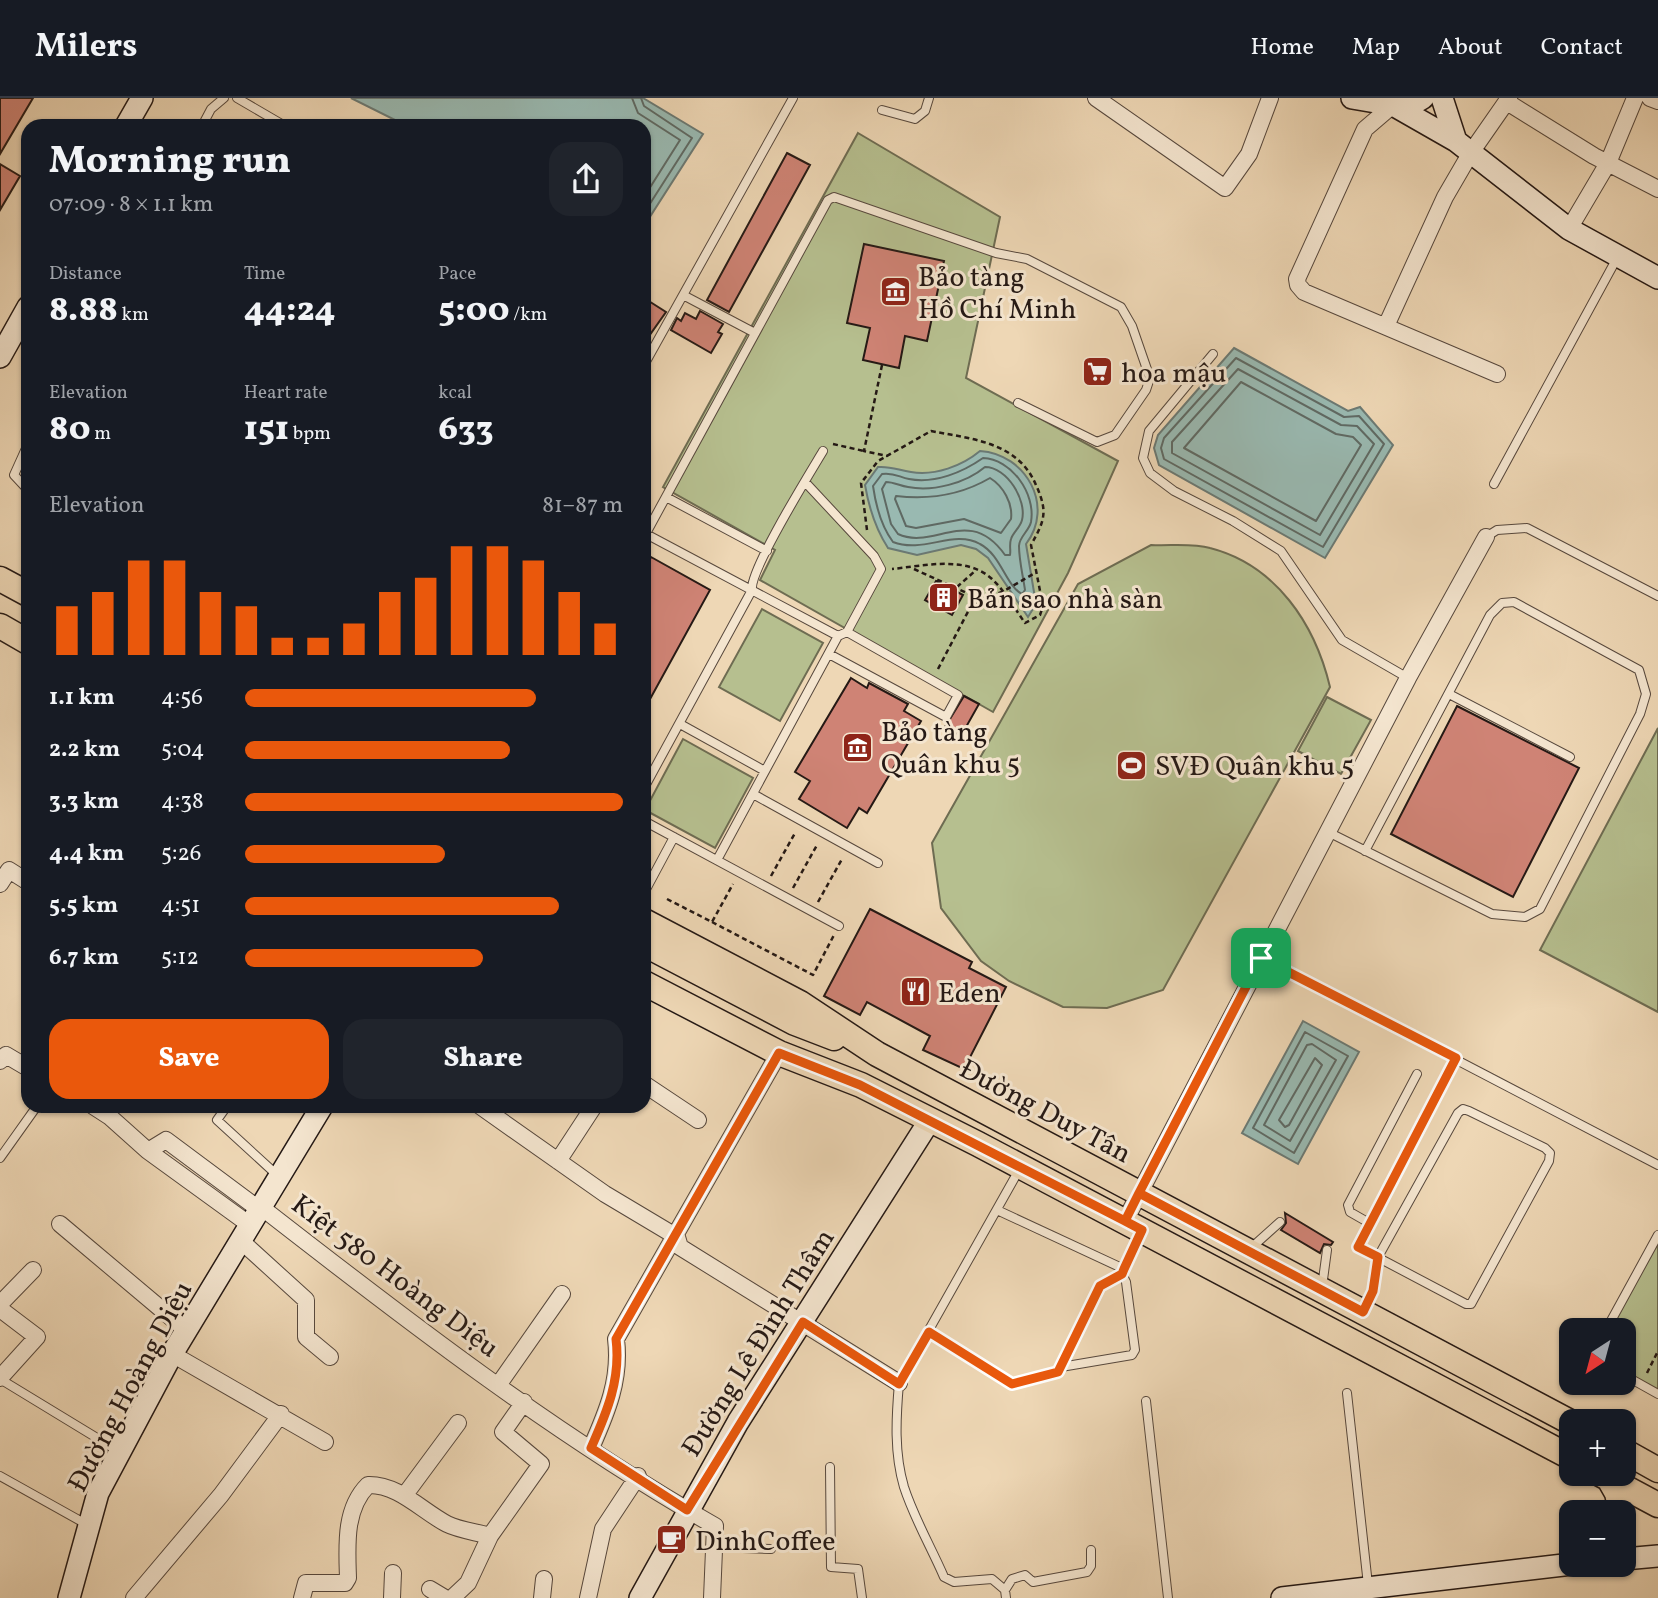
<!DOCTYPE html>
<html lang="en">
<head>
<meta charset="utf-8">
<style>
  :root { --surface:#171b24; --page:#20242c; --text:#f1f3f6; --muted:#9ea1a6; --line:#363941; --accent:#ea580c }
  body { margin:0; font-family:Vollkorn,serif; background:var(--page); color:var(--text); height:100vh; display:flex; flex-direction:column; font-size:26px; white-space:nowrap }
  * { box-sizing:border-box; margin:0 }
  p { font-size:23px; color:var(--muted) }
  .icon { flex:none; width:38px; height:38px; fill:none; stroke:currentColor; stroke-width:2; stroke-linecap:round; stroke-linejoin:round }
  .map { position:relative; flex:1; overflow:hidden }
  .side { position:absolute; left:21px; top:21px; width:630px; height:994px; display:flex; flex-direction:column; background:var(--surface); border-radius:21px; box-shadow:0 2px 5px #0004 }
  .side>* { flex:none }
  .needle { width:46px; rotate:216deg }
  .tools { position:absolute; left:1559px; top:1220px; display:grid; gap:14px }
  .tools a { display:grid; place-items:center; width:77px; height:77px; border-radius:14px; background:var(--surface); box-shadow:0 2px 5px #0004; font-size:35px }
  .pin { position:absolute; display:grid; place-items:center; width:60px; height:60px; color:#fff; margin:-30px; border-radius:14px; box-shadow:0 4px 10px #0006 }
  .round { display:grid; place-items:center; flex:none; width:74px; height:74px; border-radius:21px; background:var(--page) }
  .headline { display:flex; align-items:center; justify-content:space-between; height:119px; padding:0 28px }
  h1 { font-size:38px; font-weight:800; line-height:52px }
  .stats { display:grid; grid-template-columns:repeat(3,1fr); gap:10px; height:119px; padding:7px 28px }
  .stats div { display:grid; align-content:center }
  .stats b { font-size:35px; font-weight:800 }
  .stats small { font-size:19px; font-weight:400 }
  .stats p { font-size:19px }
  .chart { height:196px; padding:14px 28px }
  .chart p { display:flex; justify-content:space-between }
  .chart svg { width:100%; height:126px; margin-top:7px; stroke:var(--accent); stroke-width:6 }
  .cta { display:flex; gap:14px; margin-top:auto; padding:14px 28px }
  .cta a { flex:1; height:80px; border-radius:21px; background:var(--accent); color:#fff; font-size:28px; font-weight:800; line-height:80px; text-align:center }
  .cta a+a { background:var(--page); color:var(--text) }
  ul { padding:0 28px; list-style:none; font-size:23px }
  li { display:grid; grid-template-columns:112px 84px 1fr; align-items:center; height:52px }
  li i { height:18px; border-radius:9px; background:var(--accent) }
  header { display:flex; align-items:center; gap:42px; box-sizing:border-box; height:98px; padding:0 35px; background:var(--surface); border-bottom:2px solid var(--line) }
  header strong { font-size:33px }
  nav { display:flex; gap:38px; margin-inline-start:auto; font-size:24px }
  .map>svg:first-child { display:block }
</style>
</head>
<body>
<header>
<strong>Milers</strong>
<nav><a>Home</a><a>Map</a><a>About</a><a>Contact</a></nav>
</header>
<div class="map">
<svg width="1658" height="1500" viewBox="0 0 1658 1500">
  <rect width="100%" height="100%" fill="#eed7b5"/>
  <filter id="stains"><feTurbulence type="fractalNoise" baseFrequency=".00286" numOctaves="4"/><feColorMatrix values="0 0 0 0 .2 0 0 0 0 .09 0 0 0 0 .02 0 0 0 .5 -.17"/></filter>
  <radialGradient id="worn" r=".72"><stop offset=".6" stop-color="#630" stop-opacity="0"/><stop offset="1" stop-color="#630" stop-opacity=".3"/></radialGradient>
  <path fill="#b6bf8f" stroke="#6e6c52" stroke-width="2" d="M858 35 1000 119 966 280 1118 363 1068 475 993 614 760 482 775 452 663 389Z
    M1151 447C1170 448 1193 445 1210 450 1276 467 1315 526 1330 589L1163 892 1107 910 1063 909 1009 883 981 863 941 810 932 745 1078 486Z
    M762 511 823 545 780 623 719 589Z
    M1327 599 1371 622 1341 676 1298 653Z
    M1658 630V914L1540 852Z
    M683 641 753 680 715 750 645 712Z
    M1658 1137V1296L1624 1277V1232H1606Z"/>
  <path fill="#99b9b1" stroke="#6b7973" stroke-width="2" d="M351 0H643L703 36 644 128V28H407Z
    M1234 250 1348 313 1360 309 1393 347 1325 460 1159 367 1154 350 1158 337Z
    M980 353C1026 356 1055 408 1026 446L1036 506 1028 519 988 460 976 451 961 447 917 457 888 450C875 430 869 410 865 387L878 369C891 368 898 372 911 374 935 378 962 368 980 353Z
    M1303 923 1359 954 1298 1066 1242 1035Z"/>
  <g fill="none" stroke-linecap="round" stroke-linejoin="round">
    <path stroke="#5f6963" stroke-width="2" d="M632 0 638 15 680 42 644 99
      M641 0 644 8 692 40 644 115
      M1236 260 1344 319 1359 318 1384 346 1323 449 1164 361 1161 350 1164 340Z
      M1238 271 1341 327 1357 328 1374 346 1320 437 1172 355V344Z
      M1241 284 1336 336 1353 339 1361 347 1316 423 1184 350Z
      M983 360C1011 361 1036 395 1031 424 1029 433 1019 439 1019 448 1019 462 1023 478 1025 492L1022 496C1006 488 1001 457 980 446 953 431 924 456 893 444 881 428 876 409 873 388L882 376C893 374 899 379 909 381 935 386 963 374 983 360Z
      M985 369C1007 369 1027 402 1022 422 1020 430 1013 434 1011 441 1009 447 1011 452 1010 457H1005C969 406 934 453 898 436L891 426 882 391 886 384C894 384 900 388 908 389 933 394 966 385 985 369Z
      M990 380C1003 388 1013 405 1011 421L1001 435 964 421 916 430 906 428 895 401 896 398C930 402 961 397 990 380Z
      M1305 934 1348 958 1294 1055 1253 1030Z
      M1312 946 1336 962 1290 1043 1264 1027 1307 947Z
      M1315 960 1322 967 1289 1027 1285 1029 1279 1022Z"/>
  </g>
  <path fill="#cf8375" stroke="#251915" stroke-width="2" d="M0 0H33L0 56Z
    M787 55 810 67 729 214 707 202Z
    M0 66 20 78 0 112Z
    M864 146 944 163 927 243 905 238 899 270 863 262 870 230 847 225Z
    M644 200 666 214 644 245Z
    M700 213 723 226 718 234 722 236 711 255 671 232 677 220 681 223 685 215 696 221Z
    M651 459 710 492 644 612V471Z
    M936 483 963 497 952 517 925 502Z
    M851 580 867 590 869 585 908 606 904 613 921 623 867 715 859 710 847 730 799 701 810 683 795 674Z
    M964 598 979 606 961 638 945 629Z
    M1457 608 1579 670 1513 799 1391 736Z
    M870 811 972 864 969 870 1006 889 964 971 923 952 930 938 867 904 860 917 824 898Z
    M1285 1115 1333 1144 1331 1147 1324 1146 1320 1155 1281 1132 1286 1125Z"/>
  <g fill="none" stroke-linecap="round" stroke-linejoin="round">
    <defs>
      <path id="lane" d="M237 0 285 28
        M882 12 915 21 925 13 929 0
        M202 28 211 11 224 0
        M683 197 755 235
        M14 234 28 242
        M1213 256 1149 333 1143 360 1150 375 1174 393 1233 423 1281 453 1342 542 1408 580
        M644 267 793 0
        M28 346 14 377 28 392
        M1494 386 1617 160
        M666 399 767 453
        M646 436 838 538
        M644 439 828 102 834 99 996 155 1027 161 1121 209 1132 228 1150 280 1146 292 1115 337 1097 344 1018 305
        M1486 439 1497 432 1527 430 1658 498
        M829 556 946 619 958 597 847 534
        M1449 596 1570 659
        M680 626 765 673
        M644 690 752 492C749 473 810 375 823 353
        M753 696 878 765
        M644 723 839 828
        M1328 734 1492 816 1525 819 1540 811 1640 616 1646 596 1639 572 1514 504 1502 505 1490 517 1365 753
        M717 762 838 538 847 534 881 471 874 458 805 384
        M644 795 674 739
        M1261 860 1658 1067
        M227 1008 217 1022 277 1077
        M0 1060 37 1008
        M997 1112 1124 1171
        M1371 1126 1350 1114 1348 1107 1417 976
        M1251 1150 1280 1124
        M1322 1189 1327 1152
        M1364 1212 1373 1193 1378 1159 1458 1015 1463 1011 1469 1013 1545 1050 1550 1055 1549 1063 1471 1206H1466L1358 1149 1456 960
        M1606 1232 1658 1137
        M929 1234 1012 1286 1053 1276 1061 1269 1100 1188 1122 1176
        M1061 1269 1132 1257 1135 1252 1126 1184 1122 1176 1140 1136
        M1624 1277 1658 1296
        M0 1281 120 1354
        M1347 1295 1368 1487
        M1146 1303 1168 1500
        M830 1369 831 1469 858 1471 862 1500
        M0 1378 86 1426
        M714 1449 771 1451
        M1005 1492 1012 1481 1025 1477 1033 1484 1087 1474 1091 1468V1452
        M1006 1500 1005 1492 992 1481 954 1484 944 1479C931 1449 914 1420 904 1389 894 1355 896 1320 899 1285L1019 1072"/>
      <path id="street" d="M1096 0 1225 90 1249 56 1270 0
        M1650 0 1658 3
        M1507 4 1594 58 1658 91
        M1393 7 1365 31 1297 181 1298 187 1304 194 1497 276
        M1569 131 1608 65 1635 0
        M1386 228 1445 99 1470 56 1509 0
        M0 786 9 772 28 784
        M0 963 6 957 28 970
        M644 986 698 1022
        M93 1008 110 1019 148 1053 166 1042 260 1112
        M480 1008 605 1096 677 1139
        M148 1053 250 1127
        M558 1063 594 1008
        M261 1109C406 1222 555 1337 715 1428L712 1500
        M1125 1123 1408 580 1486 439
        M60 1126 186 1232
        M677 1139 680 1149 899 1285
        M240 1142 306 1202V1239L330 1259
        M0 1206 33 1172
        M0 1211 37 1239 0 1280
        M172 1256 325 1344
        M499 1286 562 1196
        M591 1350C607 1314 621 1281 616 1241L779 955
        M404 1398 458 1325
        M430 1491 445 1500
        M134 1500 221 1397 281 1316
        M302 1500 306 1485H345L348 1480C347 1448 344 1411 368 1387 398 1386 422 1413 447 1426 459 1432 476 1434 490 1438
        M392 1500 393 1475
        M452 1500 468 1485 490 1438 541 1366 503 1334 524 1304
        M542 1500 544 1481
        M588 1500 603 1431 638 1378"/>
      <path id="secondary" d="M1352 0 1393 7 1456 43 1569 131 1658 180
        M1442 0 1456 43
        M1390 6H1413L1423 0
        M126 28 142 0
        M0 259 28 209
        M1624 1461 1658 1458
        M69 1500 98 1395 172 1256 322 1008
        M640 1500 738 1324 930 1022
        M1282 1500 1572 1466"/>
      <path id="primary" d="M0 481 28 496
        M0 528 28 544
        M644 823 800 905 877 956 1572 1325
        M644 846 795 925 834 940
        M644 885 779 955 861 987 978 1046 1572 1360
        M1624 1353 1658 1372
        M1600 1376 1658 1407
        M1609 1381 1617 1395 1621 1414"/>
    </defs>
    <use href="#lane" stroke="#57483d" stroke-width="10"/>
    <use href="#street" stroke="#57483d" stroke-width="18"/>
    <use href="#secondary" stroke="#251915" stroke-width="24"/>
    <use href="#primary" stroke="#251915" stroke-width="27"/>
    <path stroke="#251915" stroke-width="2.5" stroke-dasharray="5 3.5" stroke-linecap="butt" d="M882 267 864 353 887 358
      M833 346 864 353
      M867 432 861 385 878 363 931 333C972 341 1018 344 1036 387 1048 414 1045 422 1031 447L1043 508 1040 517 1025 525C1015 511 1005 493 992 481 966 457 923 468 892 471
      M914 471 969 496 971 506
      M957 489 975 473
      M938 571 972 506 1004 493 1035 475
      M771 778 795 735
      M793 790 817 747
      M667 801 712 824 733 786
      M818 804 842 761
      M712 824 813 877 834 837
      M1647 1275 1658 1253"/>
    <use href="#lane" stroke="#f4e5cf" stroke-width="8"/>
    <use href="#street" stroke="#f4e5cf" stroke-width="16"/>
    <use href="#secondary" stroke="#f4e5cf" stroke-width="21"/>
    <use href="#primary" stroke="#eed7b5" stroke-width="24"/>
  </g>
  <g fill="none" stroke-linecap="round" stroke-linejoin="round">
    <defs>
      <path id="route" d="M1261 860 1139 1095 1125 1123 860 987 779 955 616 1241C621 1281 607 1314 591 1350L687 1412 803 1224 899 1286 929 1234 1012 1286 1058 1274 1100 1188 1122 1176 1124 1171 1142 1132 1125 1123 1139 1095 1363 1214 1373 1193 1378 1159 1358 1149 1456 960 1261 860"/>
    </defs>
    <use href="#route" stroke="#fff" stroke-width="14"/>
    <use href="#route" stroke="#ea580c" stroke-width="9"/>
  </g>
  <defs>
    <symbol id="museum-square" viewBox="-11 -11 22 22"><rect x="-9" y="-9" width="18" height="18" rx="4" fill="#8f2418" stroke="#f4e5cf"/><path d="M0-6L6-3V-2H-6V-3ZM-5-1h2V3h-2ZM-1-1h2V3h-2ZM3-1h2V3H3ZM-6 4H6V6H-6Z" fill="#fff"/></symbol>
    <symbol id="supermarket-square" viewBox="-11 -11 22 22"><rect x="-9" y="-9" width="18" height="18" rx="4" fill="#8f2418" stroke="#f4e5cf"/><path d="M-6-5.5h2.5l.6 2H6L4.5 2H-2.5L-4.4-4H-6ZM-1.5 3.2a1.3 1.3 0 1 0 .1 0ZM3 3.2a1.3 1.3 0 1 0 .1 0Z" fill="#fff"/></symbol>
    <symbol id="building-square" viewBox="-11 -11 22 22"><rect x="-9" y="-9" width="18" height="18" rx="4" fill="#8f2418" stroke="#f4e5cf"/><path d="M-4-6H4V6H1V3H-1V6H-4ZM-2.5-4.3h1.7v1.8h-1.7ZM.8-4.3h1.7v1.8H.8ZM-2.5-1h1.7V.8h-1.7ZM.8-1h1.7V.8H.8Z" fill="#fff"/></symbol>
    <symbol id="stadium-square" viewBox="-11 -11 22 22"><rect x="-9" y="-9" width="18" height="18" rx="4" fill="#8f2418" stroke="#f4e5cf"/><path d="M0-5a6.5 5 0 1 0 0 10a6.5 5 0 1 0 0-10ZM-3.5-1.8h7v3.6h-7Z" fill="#fff"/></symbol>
    <symbol id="restaurant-square" viewBox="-11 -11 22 22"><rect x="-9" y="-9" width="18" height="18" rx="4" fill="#8f2418" stroke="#f4e5cf"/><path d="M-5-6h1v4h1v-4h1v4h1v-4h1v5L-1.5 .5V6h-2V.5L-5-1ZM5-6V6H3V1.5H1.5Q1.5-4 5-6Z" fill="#fff"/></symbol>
    <symbol id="cafe-square" viewBox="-11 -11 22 22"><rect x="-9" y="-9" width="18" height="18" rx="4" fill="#8f2418" stroke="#f4e5cf"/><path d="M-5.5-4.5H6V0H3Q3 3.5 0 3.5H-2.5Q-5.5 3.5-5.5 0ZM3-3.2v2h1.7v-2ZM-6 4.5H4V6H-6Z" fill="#fff"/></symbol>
  </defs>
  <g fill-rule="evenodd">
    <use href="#museum-square" x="878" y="176" width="35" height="35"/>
    <use href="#supermarket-square" x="1080" y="256" width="35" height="35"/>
    <use href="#building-square" x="926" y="482" width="35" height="35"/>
    <use href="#museum-square" x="840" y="632" width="35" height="35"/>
    <use href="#stadium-square" x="1114" y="650" width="35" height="35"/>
    <use href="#restaurant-square" x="898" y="876" width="35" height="35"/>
    <use href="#cafe-square" x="654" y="1424" width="35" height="35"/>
  </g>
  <g text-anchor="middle" stroke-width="6" stroke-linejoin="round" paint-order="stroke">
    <g font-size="28" fill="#251915" stroke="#f4e5cf" text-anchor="start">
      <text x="918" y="188">Bảo tàng<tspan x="918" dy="32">Hồ Chí Minh</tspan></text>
      <text x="1121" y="284">hoa mậu</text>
      <text x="967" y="510">Bản sao nhà sàn</text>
      <text x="881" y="643">Bảo tàng<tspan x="881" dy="32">Quân khu 5</tspan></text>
      <text x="1155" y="677">SVĐ Quân khu 5</text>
      <text x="938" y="904">Eden</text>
      <text x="695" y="1452">DinhCoffee</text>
    </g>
    <g font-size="28" fill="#251915" stroke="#f4e5cf">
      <text transform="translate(1046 1012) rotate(28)" y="10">Đường Duy Tân</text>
      <text transform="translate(396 1177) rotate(37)" y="10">Kiệt 580 Hoàng Diệu</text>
      <text transform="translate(757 1244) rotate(-58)" y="10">Đường Lê Đình Thâm</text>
      <text transform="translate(129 1288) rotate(-62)" y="10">Đường Hoàng Diệu</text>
    </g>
  </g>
  <rect width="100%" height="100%" filter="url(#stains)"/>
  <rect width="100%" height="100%" fill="url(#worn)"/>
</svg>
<div class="tools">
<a><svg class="needle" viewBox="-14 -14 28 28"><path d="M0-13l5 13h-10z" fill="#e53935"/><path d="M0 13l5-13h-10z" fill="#9ea1a6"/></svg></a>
<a>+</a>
<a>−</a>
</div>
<div class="pin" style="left:1261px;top:860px;background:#1e9e55"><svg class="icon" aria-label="arrive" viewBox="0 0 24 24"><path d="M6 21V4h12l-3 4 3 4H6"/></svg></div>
<section class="side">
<div class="headline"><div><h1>Morning run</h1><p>07:09 · 8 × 1.1 km</p></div><a class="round"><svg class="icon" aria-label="share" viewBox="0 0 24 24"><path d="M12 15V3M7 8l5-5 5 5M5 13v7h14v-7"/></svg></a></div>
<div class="stats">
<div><p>Distance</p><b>8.88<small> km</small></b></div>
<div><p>Time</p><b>44:24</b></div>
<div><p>Pace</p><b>5:00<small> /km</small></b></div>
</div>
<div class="stats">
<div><p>Elevation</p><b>80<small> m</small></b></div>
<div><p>Heart rate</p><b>151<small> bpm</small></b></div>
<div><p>kcal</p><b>633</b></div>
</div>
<div class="chart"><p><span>Elevation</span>81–87 m</p>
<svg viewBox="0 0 160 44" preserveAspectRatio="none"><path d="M5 44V27M15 44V22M25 44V11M35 44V11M45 44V22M55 44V27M65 44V38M75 44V38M85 44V33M95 44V22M105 44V17M115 44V6M125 44V6M135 44V11M145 44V22M155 44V33"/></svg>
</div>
<ul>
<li><b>1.1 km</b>4:56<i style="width:77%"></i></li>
<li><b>2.2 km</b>5:04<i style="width:70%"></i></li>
<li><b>3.3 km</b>4:38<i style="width:100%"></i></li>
<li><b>4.4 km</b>5:26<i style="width:53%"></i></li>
<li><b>5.5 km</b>4:51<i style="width:83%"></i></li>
<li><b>6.7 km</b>5:12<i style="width:63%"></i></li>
</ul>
<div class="cta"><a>Save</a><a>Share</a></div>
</section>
</div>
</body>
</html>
